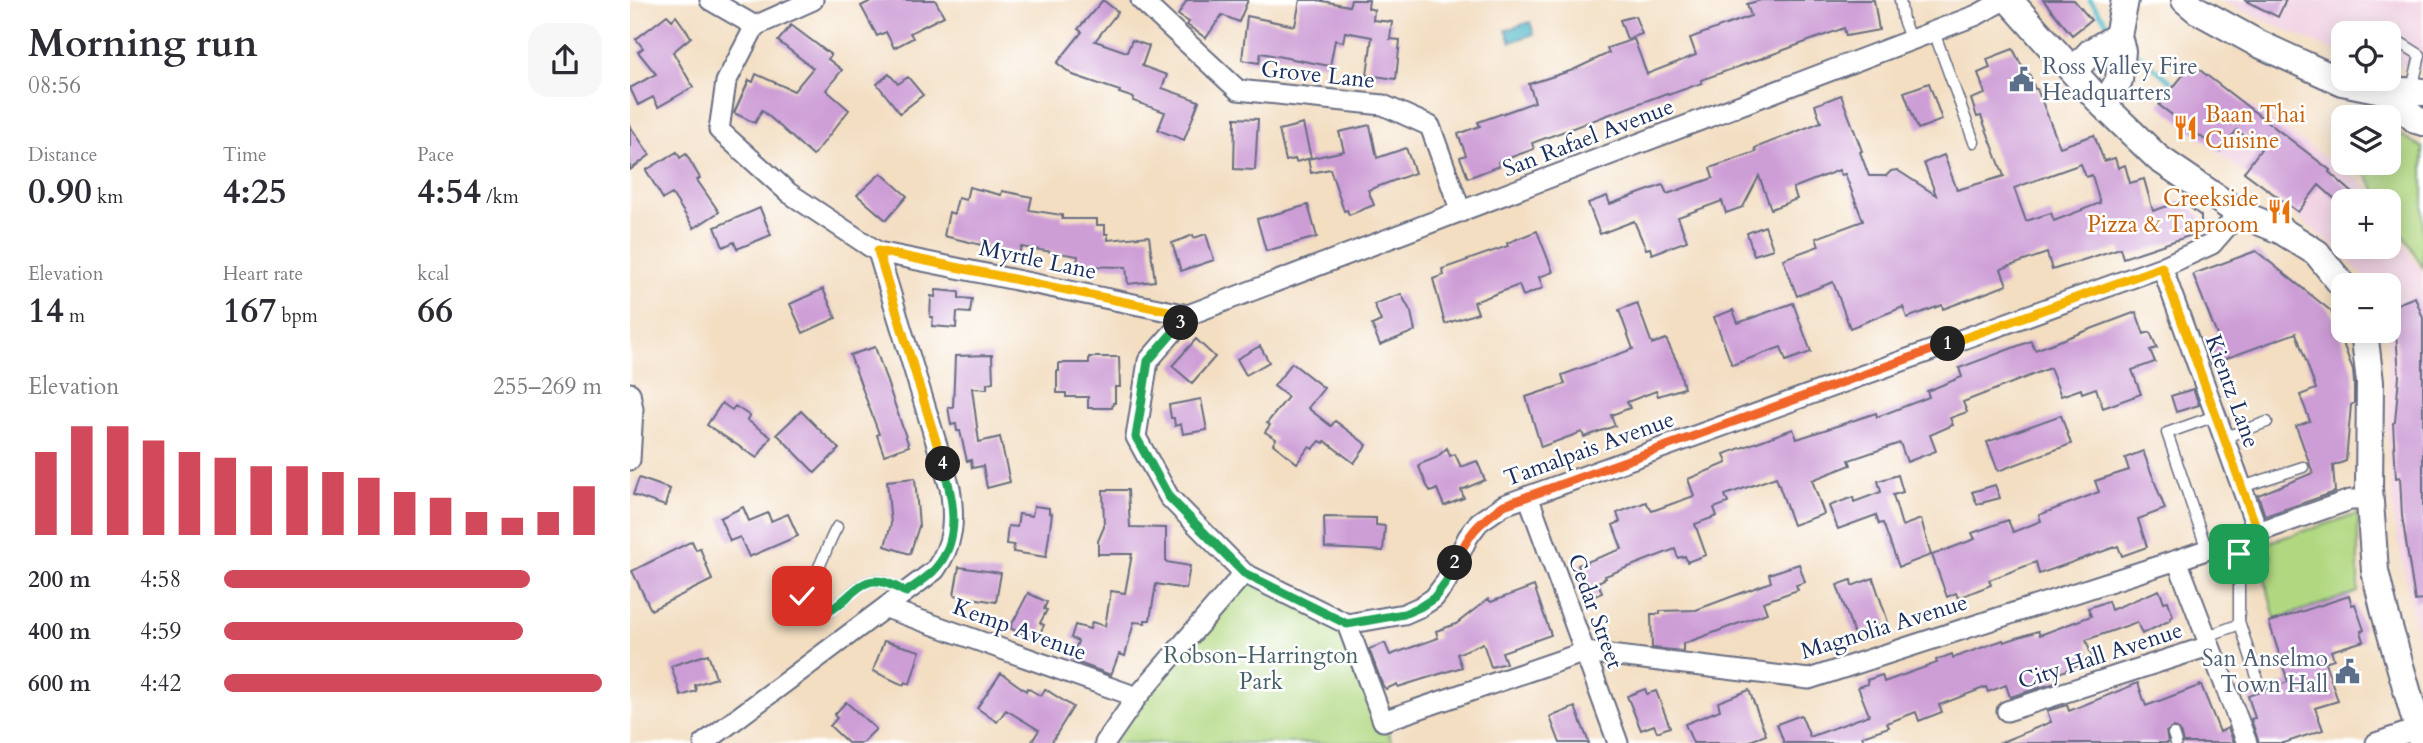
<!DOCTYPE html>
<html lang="en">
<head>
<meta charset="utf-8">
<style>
  :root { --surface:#fff; --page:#f7f7f7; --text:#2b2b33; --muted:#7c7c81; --accent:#d1495b }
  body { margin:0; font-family:Cardo,serif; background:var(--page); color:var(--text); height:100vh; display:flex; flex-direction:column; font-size:26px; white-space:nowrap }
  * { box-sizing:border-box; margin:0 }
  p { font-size:23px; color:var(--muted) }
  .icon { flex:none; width:38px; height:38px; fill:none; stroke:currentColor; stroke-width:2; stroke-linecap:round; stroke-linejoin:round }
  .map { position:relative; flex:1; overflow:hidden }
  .panel { display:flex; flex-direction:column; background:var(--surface); width:630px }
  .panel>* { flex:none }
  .tools { position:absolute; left:1701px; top:21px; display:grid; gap:14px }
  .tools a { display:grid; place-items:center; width:70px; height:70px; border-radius:14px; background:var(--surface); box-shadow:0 4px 18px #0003; font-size:35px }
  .pin { position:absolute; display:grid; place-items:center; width:60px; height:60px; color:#fff; margin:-30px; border-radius:14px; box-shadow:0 4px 10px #0006 }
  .km { position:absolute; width:35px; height:35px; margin:-18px; border-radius:50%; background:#222; color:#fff; font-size:19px; line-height:35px; text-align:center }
  .round { display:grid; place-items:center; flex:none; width:74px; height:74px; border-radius:21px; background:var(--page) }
  .summary { display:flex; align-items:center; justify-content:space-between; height:119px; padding:0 28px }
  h1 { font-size:38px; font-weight:700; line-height:52px }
  .metrics { display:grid; grid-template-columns:repeat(3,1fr); gap:10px; height:119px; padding:7px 28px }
  .metrics div { display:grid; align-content:center }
  .metrics b { font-size:35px; font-weight:700 }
  .metrics small { font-size:19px; font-weight:400 }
  .metrics p { font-size:19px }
  .chart { height:196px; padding:14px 28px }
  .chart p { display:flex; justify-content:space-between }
  .chart svg { width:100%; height:126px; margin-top:7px; stroke:var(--accent); stroke-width:6 }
  ul { padding:0 28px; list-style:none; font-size:23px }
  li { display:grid; grid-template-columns:112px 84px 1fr; align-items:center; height:52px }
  li i { height:18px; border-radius:9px; background:var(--accent) }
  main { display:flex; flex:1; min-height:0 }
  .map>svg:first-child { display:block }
</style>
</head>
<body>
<main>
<section class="panel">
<div class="summary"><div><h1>Morning run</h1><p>08:56</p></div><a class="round"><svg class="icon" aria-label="share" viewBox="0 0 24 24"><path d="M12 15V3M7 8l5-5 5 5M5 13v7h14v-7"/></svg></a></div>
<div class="metrics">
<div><p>Distance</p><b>0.90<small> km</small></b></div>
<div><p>Time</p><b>4:25</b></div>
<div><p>Pace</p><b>4:54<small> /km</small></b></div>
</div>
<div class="metrics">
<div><p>Elevation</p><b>14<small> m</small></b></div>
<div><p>Heart rate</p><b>167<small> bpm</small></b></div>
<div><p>kcal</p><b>66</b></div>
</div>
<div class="chart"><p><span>Elevation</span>255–269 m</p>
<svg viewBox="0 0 160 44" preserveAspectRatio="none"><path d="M5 44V15M15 44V6M25 44V6M35 44V11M45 44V15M55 44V17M65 44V20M75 44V20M85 44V22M95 44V24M105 44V29M115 44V31M125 44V36M135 44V38M145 44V36M155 44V27"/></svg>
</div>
<ul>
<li><b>200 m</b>4:58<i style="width:81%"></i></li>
<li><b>400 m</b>4:59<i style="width:79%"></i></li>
<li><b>600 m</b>4:42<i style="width:100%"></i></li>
</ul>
</section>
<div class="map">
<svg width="1793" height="743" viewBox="0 0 1793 743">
  <rect width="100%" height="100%" fill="#fff"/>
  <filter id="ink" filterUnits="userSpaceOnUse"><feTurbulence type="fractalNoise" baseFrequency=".0143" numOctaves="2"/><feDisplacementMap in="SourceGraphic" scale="14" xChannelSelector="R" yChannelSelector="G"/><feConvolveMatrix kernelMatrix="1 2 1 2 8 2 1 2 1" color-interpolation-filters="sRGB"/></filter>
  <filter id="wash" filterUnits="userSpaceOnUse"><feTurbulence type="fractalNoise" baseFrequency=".00686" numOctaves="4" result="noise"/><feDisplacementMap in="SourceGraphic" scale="28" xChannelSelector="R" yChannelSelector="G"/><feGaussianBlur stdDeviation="1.57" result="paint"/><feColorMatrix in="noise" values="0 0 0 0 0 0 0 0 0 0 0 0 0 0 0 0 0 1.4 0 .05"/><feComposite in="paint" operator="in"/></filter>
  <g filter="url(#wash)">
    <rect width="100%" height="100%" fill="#f3dec2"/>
    <path fill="#f1d0e2" d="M1589 0H1793V70L1759 64V33H1713V55Z
      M1562 64 1734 185 1745 201H1713V247H1759V222L1793 274V661L1764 522 1757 430 1758 341 1755 331H1759V285H1742L1705 247 1529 105Z"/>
    <path fill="#b1d881" stroke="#668470" stroke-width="2" d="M1759 128 1793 148V268L1759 211V201H1753L1733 170 1737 163H1759Z
      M1728 514V592L1645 619 1633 571 1641 569V554L1634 555 1633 544Z
      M614 573 717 624 762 743H475Z"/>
    <path fill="#49b6c5" stroke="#327292" stroke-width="2" d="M900 22 904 34 881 42 876 30Z"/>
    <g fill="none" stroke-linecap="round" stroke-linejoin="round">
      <path stroke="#49b6c5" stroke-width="5" d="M1460 0 1481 28
        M1500 47 1540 81"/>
    </g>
    <g id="blocks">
      <path fill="#cd9dd6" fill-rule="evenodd" d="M243 0H305L314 16 280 33 283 38 264 48 256 32 247 36 231 6Z
        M473 0 488 12 465 41 497 52 502 40 519 46 512 66 537 75 532 88 569 101 554 140 528 130 535 112 503 101 504 98 489 93 490 91 443 75 427 63 452 32 448 29Z
        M557 0H618L609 22 592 15 576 38 557 25 559 22 548 15Z
        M670 0H687L719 6 721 0H739L738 8 744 10 743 20 762 22 760 39 770 40 766 79 737 75 742 37 715 32 713 42 705 40 700 66 631 53 629 63 612 60 617 16 665 26Z
        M1131 0H1244L1249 30 1216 36 1214 28 1116 64 1071 80 1072 83 1038 95 1037 93 902 143 904 149 868 162 869 166 838 178 830 157 836 155 828 134 850 126 848 122 905 102 899 84 943 70 979 53 977 48 1004 39 1017 74 1066 55 1060 38 1121 16 1117 4Z
        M1413 0H1444L1461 20 1442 35Z
        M1614 0H1656L1648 17Z
        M37 15 42 20 46 16 61 37 43 52 63 87 28 107 23 97 8 105 0 88 26 74 8 52 13 48 6 39Z
        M1005 16 1012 34 997 39 990 20Z
        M161 25 201 55 198 59 212 70 196 90 219 110 183 156 132 110 125 123 104 113 119 80 123 82 126 74 164 91 183 68 148 41Z
        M1383 49 1396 74 1399 73 1405 89H1407L1430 147 1464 135 1474 161 1485 158 1488 168 1495 165 1500 183 1514 179 1523 211 1552 201 1571 216V232L1493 258 1490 248 1422 270 1417 253 1371 269 1377 285 1340 299 1313 309 1312 305 1277 318 1273 307 1220 328 1203 282 1167 296 1153 259 1189 246 1186 238 1233 221 1215 174 1211 175 1209 170 1163 188 1167 199 1141 209 1129 176 1113 207 1096 213 1092 201 1048 217 1057 241 1022 254 1020 248 1016 249 1004 221 970 234 958 203 977 196 980 204 1033 185 1037 194 1083 178 1080 168 1126 152 1125 148 1191 122 1185 105 1211 95 1232 151 1230 152 1239 176H1256L1261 171 1267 170 1306 195 1294 163 1314 155 1327 190 1374 176 1351 116 1347 117 1341 99 1355 94 1348 73 1360 68 1357 59ZM1451 164 1456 177 1462 175 1470 203 1424 221 1421 213 1396 221 1384 188Z
        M1562 64 1700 170 1699 172 1732 201H1707L1689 185 1668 212 1614 172 1631 149 1607 130 1590 151 1529 105Z
        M259 74 268 84 278 77 293 95 270 113 247 84Z
        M1299 83 1312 120 1288 129 1274 92Z
        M605 118 628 119 625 170 604 169Z
        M673 124 681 158 666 162 665 159 656 161 649 130Z
        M740 125 747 158 776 148 785 173 738 190 744 205 719 215 717 210 714 211 700 169 681 173 678 159 714 151 709 132Z
        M0 126 20 155 0 170Z
        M47 152 50 158 56 154 70 178 67 180 89 212 64 228 42 194 33 199 16 170Z
        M251 173 277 196 256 220 227 195Z
        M339 187 371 195 372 191 402 197 399 210 432 215V219H467V225H475V234H478V240L519 236 525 281 498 284 496 267 447 266 448 256 391 247 389 254 314 236 319 212 324 214 328 198 336 200Z
        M678 205 687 237 636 251 627 219Z
        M130 208 141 235 107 249 104 242 93 247 85 227Z
        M1135 226 1143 249 1124 255 1117 233Z
        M907 231 923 272 909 277 913 288 893 296 889 285 844 302 848 313 815 324 803 279 814 275 812 269 878 246 877 243Z
        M576 234 584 260 551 271 542 243 563 235 564 238Z
        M1626 251 1701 311 1723 370 1724 383V403L1721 405 1716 461 1703 466 1705 492 1635 516 1628 495 1683 473 1666 426 1680 421 1670 395 1686 389 1666 333 1581 364 1575 347 1590 343 1563 274Z
        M193 289 206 318 173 333 160 304Z
        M306 290 329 292V298L342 299 340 313 327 312 326 328 302 326 303 317H300L301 296 305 297Z
        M771 294 781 312 785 331 750 345 742 325 751 321 744 304Z
        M1785 297 1793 318V600L1785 601 1772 516 1770 477 1766 478 1763 423 1765 422 1769 376 1766 332 1759 307Z
        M1007 303 1022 344 1036 339 1048 364 1054 388 1028 396 1026 391 997 402 1000 408 981 415 985 426 954 437 952 432 911 447 896 397 935 384 932 375 1003 349 989 310Z
        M1163 303 1181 352 1156 361 1151 347 1102 365 1084 317 1103 310 1108 323Z
        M1506 312 1514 334 1520 332 1527 348 1520 350 1525 362 1502 370 1511 394 1473 408 1466 388 1452 393 1451 389 1431 396 1420 368 1333 402 1337 412 1320 418 1323 425 1300 435 1306 451 1277 462 1270 443 1219 460 1221 465 1182 480 1194 514 1163 525 1146 477 1095 495 1098 503 1084 508 1087 516 1065 524 1076 555 1057 562 1055 556 1048 558 1045 549 975 576 976 578 968 582 972 593 957 599 951 583 950 578 953 577 948 565 992 549 983 525 990 522 987 513 1016 502 1022 511 1064 496 1058 479 1097 463 1094 454 1163 429 1167 439 1246 413 1247 417 1299 397 1297 391 1332 377 1329 368 1401 341 1405 350Z
        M566 339 585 357 562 383 542 366Z
        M630 346 639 362 616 375 607 359Z
        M245 347 279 446 254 455 247 435 249 434 220 355Z
        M362 355 363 382 357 383V389L342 388 349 442 370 437 380 482 357 488 353 466 342 468 341 460 337 461 330 431H327L326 424 321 425 318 407H323L325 356Z
        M459 357H489L490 387H485V403H483L482 408H458V397H436V393H427V371H429V363H459Z
        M662 363 694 388 678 408 701 426 705 421 737 445 724 463 695 441 694 443 690 441 683 449 679 447 667 463 643 444 646 439 635 432 640 425 637 423 658 397 644 386Z
        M1563 389 1569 405 1546 412 1541 396Z
        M571 399 577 430 553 434 551 424 545 426 544 418H541L539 405Z
        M92 403 102 410 105 406 120 416 117 420 141 437 127 458 77 425Z
        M171 411 209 449 185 473 147 434Z
        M1431 415 1441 444 1368 471 1357 442Z
        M817 448 820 456 825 454 831 467 847 461 855 480 831 490 834 498 814 506 807 489 801 492 797 486 789 467 790 464 806 458Z
        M1513 451 1535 509 1508 519 1517 547 1492 556 1488 546 1409 574 1406 562 1359 580 1361 585 1328 598 1326 593 1317 597 1302 555 1345 539 1342 533 1378 520 1383 532 1411 521 1409 515 1469 492 1465 481 1499 470 1495 458Z
        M1268 475 1273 492 1263 495 1272 526 1291 519 1301 555 1269 567 1253 523 1249 524 1246 515 1208 529 1199 506 1223 497 1224 502 1251 492 1248 481Z
        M9 478 40 489 35 506 3 495Z
        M285 478 289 526 280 554 255 546 261 524 257 481Z
        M1365 485 1370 498 1347 504 1342 492Z
        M473 490H498L500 527 536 528V562L560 566 556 589 526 584 520 620H515V623L504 622 495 656 489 654 481 675 446 662V660L442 659 448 641 441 638 445 625 460 629 462 622 475 626 481 591 495 593 502 554H468V541L474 527Z
        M404 506 419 508V513L422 514 416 557 383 552 384 545 376 544 378 526 387 527 389 514 402 516Z
        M113 507 119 521 138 513 141 521 158 514 168 536 119 557 110 537 100 541 90 518Z
        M694 517 746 518V525L755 526 753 551 695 548Z
        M62 541 66 550 70 548 82 580 21 610 2 571Z
        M1169 564 1175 582 1166 585 1168 590 1133 602 1137 613 1053 644V651L1022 648 1021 614H1030V611L1066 610 1141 582 1139 574Z
        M329 567 371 573 366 602 324 595Z
        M1243 578 1258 622 1224 634 1207 585 1221 580 1222 586Z
        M904 586 921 635 872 652 876 663 861 667 853 643 827 654 832 667 768 687 767 684 756 689 753 686 739 649 755 643 760 655 808 638 806 631 826 624 858 599 861 602Z
        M1529 590 1534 602 1538 601 1543 616 1540 618 1541 620 1512 634 1507 622 1456 640 1463 660 1426 674 1428 682 1380 697 1376 685 1358 692 1356 687 1309 705 1312 712 1289 721 1286 712 1257 723 1259 727 1232 736 1235 743H1154L1147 724 1171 715 1180 737 1239 715 1228 687 1238 684 1237 680 1252 675 1254 682 1307 663 1306 660 1322 654 1323 658 1373 640 1374 642 1408 631 1410 635 1461 616 1458 608 1478 601 1481 610Z
        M398 593 417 602 414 609 417 610 410 623 414 625 406 641 380 628Z
        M1719 596 1722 605 1725 604 1734 630 1731 631 1734 641 1701 651 1704 659 1695 662 1708 701 1685 708 1693 730 1654 743H1629L1621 719 1625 718 1618 696 1658 682 1639 622Z
        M254 641 290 651 280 684 275 682 273 685 243 671Z
        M78 654 86 678 65 685 66 691 51 696 41 666Z
        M371 673 396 691 397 688 411 696 415 689 443 707 421 743H401L409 730 376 710 367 722 347 708Z
        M1508 683 1516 706 1571 685 1590 732 1598 728 1604 743H1553L1550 731 1544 727 1536 732 1538 743H1369L1421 722 1417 711 1437 705 1439 711Z
        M1015 689 1017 694 1026 691 1040 727 1027 732 1024 725 1011 730 997 696Z
        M1119 690 1136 735 1115 743H1063L1055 724 1090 710 1088 702Z
        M216 702 246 729 232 743H218L200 726 207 718 204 715Z
        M945 707 959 743H930L920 717Z"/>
    </g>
  </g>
  <g filter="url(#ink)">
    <use href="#blocks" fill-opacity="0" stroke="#676c81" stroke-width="2"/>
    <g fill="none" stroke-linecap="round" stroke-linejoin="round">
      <defs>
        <path id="lane" d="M1270 0 1273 20 1281 41
          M1304 32 1344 142
          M1763 38 1790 55 1782 89
          M1593 438 1637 422
          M1612 487 1673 467
          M207 527C199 541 195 555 188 569 180 585 167 595 172 615 208 623 219 583 244 581 255 580 266 588 275 592
          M1604 540 1609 554V621L1628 680
          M1577 550 1537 433 1585 416
          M1575 637 1610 624
          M1543 734 1546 743"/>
        <path id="street" d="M80 0 125 26
          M511 0 608 90 753 105 800 126 831 212
          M1374 0 1347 15 558 315 518 361 506 437 539 497 614 573 622 577 717 624 774 614 790 607 804 598 816 582 838 537 849 522 874 505 1532 267 1582 244 1609 213
          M125 26 183 0
          M248 252 558 315
          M1532 267 1628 532
          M0 393 3 409 0 460
          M898 496 988 743
          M1547 560 1617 743
          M256 608 507 697
          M717 624 753 721 955 652 1179 679 1547 560 1720 500H1739
          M1377 711 1579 646
          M74 743 305 570C324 544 325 519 320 488L248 252 159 193 89 130 96 82 125 26
          M475 743 507 697 614 573
          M1746 743 1787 729"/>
        <path id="secondary" d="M1379 0 1474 106 1528 158 1609 213 1652 231 1687 253 1713 286
          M1555 0 1567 10 1627 43 1712 82 1752 90 1793 92
          M1443 71 1461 52 1488 36
          M1752 90 1786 120 1793 122
          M1474 106 1489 80 1492 51 1488 36 1495 0
          M1734 331 1740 382 1739 488 1745 571 1755 613 1792 743"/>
      </defs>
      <use href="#lane" stroke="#676c81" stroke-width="13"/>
      <use href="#street" stroke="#676c81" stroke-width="23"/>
      <use href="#secondary" stroke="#676c81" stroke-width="30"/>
      <use href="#lane" stroke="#fff" stroke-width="10"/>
      <use href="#street" stroke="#fff" stroke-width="19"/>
      <use href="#secondary" stroke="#fff" stroke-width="26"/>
    </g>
  </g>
  <g fill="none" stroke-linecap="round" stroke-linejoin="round" filter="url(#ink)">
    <defs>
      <path id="split-1" d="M1318 344 1532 267 1628 532 1604 540 1609 554"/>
      <path id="split-2" d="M825 563C840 532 846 525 874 505L1318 344"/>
      <path id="split-3" d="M551 323 518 361 506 437 539 497 614 573 717 624 774 614 790 607 804 598 816 582 825 563"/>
      <path id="split-4" d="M313 464 248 251 558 315 551 323"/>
      <path id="split-5" d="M172 596V615C209 622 220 582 245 581 255 580 267 588 276 592 286 585 298 578 306 568 332 539 323 498 313 464"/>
    </defs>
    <use href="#split-1" stroke="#fff" stroke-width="14"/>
    <use href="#split-2" stroke="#fff" stroke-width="14"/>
    <use href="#split-3" stroke="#fff" stroke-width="14"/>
    <use href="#split-4" stroke="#fff" stroke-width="14"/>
    <use href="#split-5" stroke="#fff" stroke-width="14"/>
    <use href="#split-1" stroke="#f5b400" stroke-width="9"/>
    <use href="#split-2" stroke="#f0652b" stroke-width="9"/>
    <use href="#split-3" stroke="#22a559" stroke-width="9"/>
    <use href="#split-4" stroke="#f5b400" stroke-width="9"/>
    <use href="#split-5" stroke="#22a559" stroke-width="9"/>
  </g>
  <defs>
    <symbol id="civic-bare" viewBox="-9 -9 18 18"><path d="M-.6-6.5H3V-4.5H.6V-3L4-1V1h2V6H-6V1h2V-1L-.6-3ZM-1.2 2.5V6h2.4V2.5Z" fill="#5c6f8a" stroke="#fff" stroke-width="2.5" paint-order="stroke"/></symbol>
    <symbol id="restaurant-bare" viewBox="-9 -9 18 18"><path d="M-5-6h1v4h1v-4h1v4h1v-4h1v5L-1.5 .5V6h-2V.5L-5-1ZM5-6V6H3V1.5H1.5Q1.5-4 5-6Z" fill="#e8710a" stroke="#fff" stroke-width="2.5" paint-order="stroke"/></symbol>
  </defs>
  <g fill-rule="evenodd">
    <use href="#civic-bare" x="1374" y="62" width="35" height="35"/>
    <use href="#restaurant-bare" x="1538" y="110" width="35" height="35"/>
    <use href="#restaurant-bare" x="1632" y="194" width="35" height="35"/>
    <use href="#civic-bare" x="1700" y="654" width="35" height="35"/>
  </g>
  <g text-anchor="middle" stroke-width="5" stroke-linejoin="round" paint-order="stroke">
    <g font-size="23" fill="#4e5e75" stroke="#fff" text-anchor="start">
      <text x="1412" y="74">Ross Valley Fire<tspan x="1412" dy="26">Headquarters</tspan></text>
      <text x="1698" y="666" text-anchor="end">San Anselmo<tspan x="1698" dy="26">Town Hall</tspan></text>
    </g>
    <g font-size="23" fill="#1b2f5e" stroke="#fff">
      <text transform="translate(688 74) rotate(6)" y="8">Grove Lane</text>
      <text transform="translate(958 137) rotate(-21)" y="8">San Rafael Avenue</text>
      <text transform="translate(408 259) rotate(12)" y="8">Myrtle Lane</text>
      <text transform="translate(1603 391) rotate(70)" y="8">Kientz Lane</text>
      <text transform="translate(959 448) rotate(-20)" y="8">Tamalpais Avenue</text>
      <text transform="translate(966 611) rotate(70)" y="8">Cedar Street</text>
      <text transform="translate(1254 626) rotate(-17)" y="8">Magnolia Avenue</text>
      <text transform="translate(390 629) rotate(20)" y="8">Kemp Avenue</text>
      <text transform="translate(1470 655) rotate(-18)" y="8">City Hall Avenue</text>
    </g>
    <g font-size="23" fill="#c56008" stroke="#fff" text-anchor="start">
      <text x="1575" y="122">Baan Thai<tspan x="1575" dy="26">Cuisine</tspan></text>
      <text x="1629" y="206" text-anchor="end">Creekside<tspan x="1629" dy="26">Pizza &amp; Taproom</tspan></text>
    </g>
    <g font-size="23" fill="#486268" stroke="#fff">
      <text x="631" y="663">Robson-Harrington<tspan x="631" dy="26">Park</tspan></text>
    </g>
  </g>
</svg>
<div class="tools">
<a><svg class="icon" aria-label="locate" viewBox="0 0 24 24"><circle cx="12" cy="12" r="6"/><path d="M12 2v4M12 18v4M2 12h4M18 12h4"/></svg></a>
<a><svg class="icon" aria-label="layers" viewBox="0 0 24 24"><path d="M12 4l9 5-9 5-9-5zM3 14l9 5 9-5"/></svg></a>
<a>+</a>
<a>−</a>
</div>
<div class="pin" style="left:1609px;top:554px;background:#1e9e55"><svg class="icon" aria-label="arrive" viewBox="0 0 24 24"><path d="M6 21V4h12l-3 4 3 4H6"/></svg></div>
<div class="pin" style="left:172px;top:596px;background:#d93025"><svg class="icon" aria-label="check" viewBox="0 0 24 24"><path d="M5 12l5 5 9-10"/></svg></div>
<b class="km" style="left:1318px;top:344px">1</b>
<b class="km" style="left:825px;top:563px">2</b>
<b class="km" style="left:551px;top:323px">3</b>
<b class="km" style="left:313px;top:464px">4</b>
</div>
</main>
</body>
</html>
